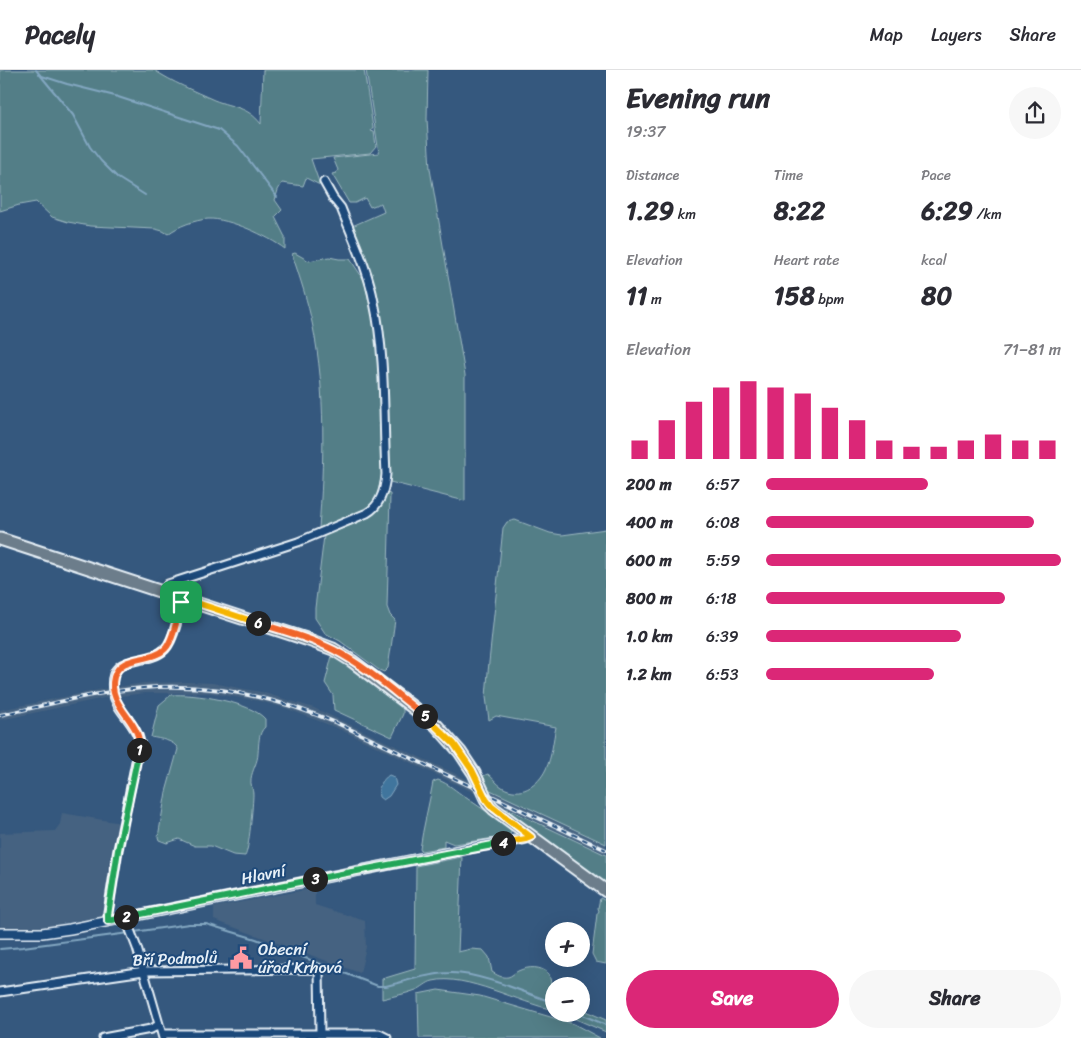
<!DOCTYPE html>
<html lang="en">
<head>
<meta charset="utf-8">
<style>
  :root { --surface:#fff; --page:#f7f7f7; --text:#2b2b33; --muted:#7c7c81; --line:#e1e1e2; --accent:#db2777 }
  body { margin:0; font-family:Sriracha,sans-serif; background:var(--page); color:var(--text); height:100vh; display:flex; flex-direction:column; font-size:19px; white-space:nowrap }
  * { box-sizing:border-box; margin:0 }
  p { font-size:16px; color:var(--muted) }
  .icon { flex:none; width:28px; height:28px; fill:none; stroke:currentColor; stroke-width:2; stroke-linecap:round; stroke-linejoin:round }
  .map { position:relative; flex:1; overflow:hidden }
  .details { display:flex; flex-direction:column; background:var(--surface); width:475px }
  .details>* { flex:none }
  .fabs { position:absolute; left:545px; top:852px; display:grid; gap:10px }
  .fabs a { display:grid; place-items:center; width:45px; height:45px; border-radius:50%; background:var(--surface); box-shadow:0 5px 20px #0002; font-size:25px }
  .pin { position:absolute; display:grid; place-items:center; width:42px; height:42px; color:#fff; margin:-21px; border-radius:10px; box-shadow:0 2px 8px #0006 }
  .km { position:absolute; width:25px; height:25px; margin:-12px; border-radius:50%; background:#222; color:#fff; font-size:14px; line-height:25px; text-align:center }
  .round { display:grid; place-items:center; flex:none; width:52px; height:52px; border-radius:26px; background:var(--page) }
  .headline { display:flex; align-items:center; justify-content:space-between; height:85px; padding:0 20px }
  h1 { font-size:28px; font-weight:800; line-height:38px }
  .stats { display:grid; grid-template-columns:repeat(3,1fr); gap:8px; height:85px; padding:5px 20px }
  .stats div { display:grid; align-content:center }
  .stats b { font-size:25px; font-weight:800 }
  .stats small { font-size:14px; font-weight:400 }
  .stats p { font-size:14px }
  .chart { height:140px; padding:10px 20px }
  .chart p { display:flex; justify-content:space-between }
  .chart svg { width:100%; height:90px; margin-top:5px; stroke:var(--accent); stroke-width:6 }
  .primary-button { display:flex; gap:10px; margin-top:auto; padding:10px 20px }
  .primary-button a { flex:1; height:58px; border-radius:30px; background:var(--accent); color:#fff; font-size:20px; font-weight:800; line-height:58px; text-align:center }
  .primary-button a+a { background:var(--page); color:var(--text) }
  ul { padding:0 20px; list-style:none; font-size:16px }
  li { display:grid; grid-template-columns:80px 60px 1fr; align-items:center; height:38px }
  li i { height:12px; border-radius:6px; background:var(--accent) }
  header { display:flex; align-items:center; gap:30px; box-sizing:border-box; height:70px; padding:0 25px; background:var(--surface); border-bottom:1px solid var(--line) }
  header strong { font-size:24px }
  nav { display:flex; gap:28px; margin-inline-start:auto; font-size:18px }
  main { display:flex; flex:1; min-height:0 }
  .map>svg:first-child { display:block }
</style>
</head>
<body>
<header>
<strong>Pacely</strong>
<nav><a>Map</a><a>Layers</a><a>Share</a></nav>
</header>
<main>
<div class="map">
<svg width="606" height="968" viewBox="0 0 606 968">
  <rect width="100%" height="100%" fill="#35587e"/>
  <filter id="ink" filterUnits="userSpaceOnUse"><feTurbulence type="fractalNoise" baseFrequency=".02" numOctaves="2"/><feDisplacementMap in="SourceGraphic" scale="10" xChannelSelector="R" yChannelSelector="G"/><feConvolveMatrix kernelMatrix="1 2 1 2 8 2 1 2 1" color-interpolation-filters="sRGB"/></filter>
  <g filter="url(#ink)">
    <path fill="#456281" d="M188 612 212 613 261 622 314 638 606 774V785L337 658 285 638 259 631 211 623H145L104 628 0 650V640L103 619 144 613Z
      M62 743 121 753 104 846 35 859H0V763L55 761 60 754Z
      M315 818V835L365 851 366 877 360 903 214 850V837Z"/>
    <path fill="#527e87" stroke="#9db8c0" d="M0 0H154C172 12 194 21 214 30 234 38 247 36 261 54L263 0H364L373 58 371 61 374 62 376 76 370 83 311 89 320 115 306 108 303 116 282 113 278 120 275 130 282 140 275 147 285 167V179C268 166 229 148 208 149 195 150 178 156 168 164L163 161 155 159 90 156 68 152 52 147 36 132 19 135 0 141Z
      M366 0H428L427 49 430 99 465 305V431L390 412 388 410 384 322 387 304 384 295 381 262 350 157 384 142 381 133 370 137 365 128 355 133H349L332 104 336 103 338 100 333 88 379 83Z
      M295 183 309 191 329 187 339 189H350L364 210 374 252 378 297 382 404 377 426 369 439 319 458C324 393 326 321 313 257 308 232 300 208 292 184Z
      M387 423 390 424V426L387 537 390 545 395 550 388 598 384 602 379 600 340 571 325 563 315 548V538L324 466 326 464C348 456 379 450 385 424Z
      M515 450 550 463 562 465 606 459V774L488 719 483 706 488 704C493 708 497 714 502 717 520 728 538 716 546 699 552 687 553 670 556 657L496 646 489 650 486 627 488 602 503 458 507 452Z
      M332 586 348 595 403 636V644L392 667 334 640 333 625 325 613Z
      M171 625C193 623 251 632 265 649V657C258 663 259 674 258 683 258 692 252 700 251 709 250 714 253 719 253 724 253 733 249 781 245 786L233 785 211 776H195L179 769 167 773 159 770 158 767 166 722 178 679C174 670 160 669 151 667L159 635Z
      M438 710C449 714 456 721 465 727 481 738 497 748 511 760V763L508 766 454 774 444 770V777L421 781 420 779C423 757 429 735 433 712Z
      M502 739H508L606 785V814Z
      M462 787 458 882 471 879 483 880 489 887 492 902C497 905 501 908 508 907 512 906 514 903 518 901 529 896 541 896 549 904 552 916 554 928 554 940 520 933 465 903 433 911 427 912 422 918 416 920 406 924 393 926 382 929V909L415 899 416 796Z
      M600 828 606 831V894L596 892 592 884 597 844 599 841 598 838Z
      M438 920 480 926 574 954 600 968H419L418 924Z
      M581 939 606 950V962L564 944H581Z"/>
    <path fill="#40759d" stroke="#83a7c1" d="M389 705 394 707 396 715 389 726 383 730 379 727C377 718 382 710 389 705Z"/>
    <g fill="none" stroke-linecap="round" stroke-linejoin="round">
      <path stroke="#83a7c1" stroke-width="2" d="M36 0 73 45 90 77 101 91 118 108 145 125
        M42 6 67 14 115 26 219 60 238 76 277 127
        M134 862 189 854H206L256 869 378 916H386C407 911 429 903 450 903 478 902 526 923 554 933
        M0 879 23 877 129 863
        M580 944 606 955"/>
      <defs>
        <path id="minor" d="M162 522 168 514 298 472 367 443C381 435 385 419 386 404 383 348 386 287 374 232 368 199 353 169 341 138L333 128 324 112
          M125 847 137 878 163 968
          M108 851V842L118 780 140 672C136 653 116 641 113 622 107 580 146 598 165 579 174 570 180 541 182 528
          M0 922 144 901 319 899 320 963
          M162 964H379L387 968
          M103 968 151 959 159 955"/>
        <path id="tertiary" d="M0 863H42L70 859 471 778 524 769 531 767"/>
        <path id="primary" d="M0 469 306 569 333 579 352 591 436 655 460 682 474 703 488 733 494 739 606 821"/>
      </defs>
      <use href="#minor" stroke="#e8f1f8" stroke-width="11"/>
      <use href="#tertiary" stroke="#e8f1f8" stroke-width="12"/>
      <use href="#primary" stroke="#e8f1f8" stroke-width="15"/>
      <use href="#minor" stroke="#1f4a7a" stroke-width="7"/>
      <use href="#tertiary" stroke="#1f4a7a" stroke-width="9"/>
      <use href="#primary" stroke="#6c7d8b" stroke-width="11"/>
      <defs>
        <path id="rail" d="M0 645C47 635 95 622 143 618 211 612 276 627 339 654L606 780"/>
      </defs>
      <use href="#rail" stroke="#e8f1f8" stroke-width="4"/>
      <use href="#rail" stroke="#1f4a7a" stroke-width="2" stroke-dasharray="5.5" stroke-linecap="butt"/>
    </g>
  </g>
  <g fill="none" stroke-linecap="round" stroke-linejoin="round" filter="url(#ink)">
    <defs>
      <path id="split-1" d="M139 680C144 652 106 637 114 607 120 584 151 593 165 579 174 570 178 544 181 532"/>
      <path id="split-2" d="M126 847 108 851V845L118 780 139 680"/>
      <path id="split-3" d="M126 847 315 809"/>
      <path id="split-4" d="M315 809 503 773"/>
      <path id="split-5" d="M425 646 454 674 472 700 486 729 491 736 531 767 526 769 503 773"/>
      <path id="split-6" d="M258 553C284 561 311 568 334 580 367 597 395 623 425 646"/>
      <path id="split-7" d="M181 532 182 528 258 553"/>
    </defs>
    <use href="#split-1" stroke="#fff" stroke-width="10"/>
    <use href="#split-2" stroke="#fff" stroke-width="10"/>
    <use href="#split-3" stroke="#fff" stroke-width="10"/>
    <use href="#split-4" stroke="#fff" stroke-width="10"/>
    <use href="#split-5" stroke="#fff" stroke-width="10"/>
    <use href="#split-6" stroke="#fff" stroke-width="10"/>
    <use href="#split-7" stroke="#fff" stroke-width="10"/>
    <use href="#split-1" stroke="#f0652b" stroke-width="6"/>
    <use href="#split-2" stroke="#22a559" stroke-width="6"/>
    <use href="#split-3" stroke="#22a559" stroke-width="6"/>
    <use href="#split-4" stroke="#22a559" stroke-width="6"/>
    <use href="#split-5" stroke="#f5b400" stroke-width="6"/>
    <use href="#split-6" stroke="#f0652b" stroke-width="6"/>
    <use href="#split-7" stroke="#f5b400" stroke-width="6"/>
  </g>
  <defs>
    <symbol id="civic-bare" viewBox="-9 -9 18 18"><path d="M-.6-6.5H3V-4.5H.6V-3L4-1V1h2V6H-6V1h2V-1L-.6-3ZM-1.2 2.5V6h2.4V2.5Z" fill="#ff9aa2" stroke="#1f4a7a" stroke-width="2.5" paint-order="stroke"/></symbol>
  </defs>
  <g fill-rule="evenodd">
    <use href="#civic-bare" x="225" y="872" width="32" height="32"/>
  </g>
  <g text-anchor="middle" stroke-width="4" stroke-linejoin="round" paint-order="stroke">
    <g font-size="16" fill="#e8f1f8" stroke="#1f4a7a">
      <text transform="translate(263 804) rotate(-11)" y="6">Hlavní</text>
      <text transform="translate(175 888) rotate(-2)" y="6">Bří Podmolů</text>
    </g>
    <g font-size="16" fill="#e8f1f8" stroke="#1f4a7a" text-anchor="start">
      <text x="258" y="885">Obecní<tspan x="258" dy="18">úřad Krhová</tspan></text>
    </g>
  </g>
</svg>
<div class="fabs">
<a>+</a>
<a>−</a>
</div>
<div class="pin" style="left:181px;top:532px;background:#1e9e55"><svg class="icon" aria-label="arrive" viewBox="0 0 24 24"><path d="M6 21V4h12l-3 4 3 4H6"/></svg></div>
<b class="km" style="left:139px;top:680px">1</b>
<b class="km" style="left:126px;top:847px">2</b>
<b class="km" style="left:315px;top:809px">3</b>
<b class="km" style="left:503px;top:773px">4</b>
<b class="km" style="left:425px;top:646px">5</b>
<b class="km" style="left:258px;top:553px">6</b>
</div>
<section class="details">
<div class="headline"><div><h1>Evening run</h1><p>19:37</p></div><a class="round"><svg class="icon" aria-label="share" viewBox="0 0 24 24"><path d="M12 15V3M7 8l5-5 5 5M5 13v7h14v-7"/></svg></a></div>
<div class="stats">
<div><p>Distance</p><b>1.29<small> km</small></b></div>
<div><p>Time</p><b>8:22</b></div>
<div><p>Pace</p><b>6:29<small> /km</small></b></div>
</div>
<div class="stats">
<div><p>Elevation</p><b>11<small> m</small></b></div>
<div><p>Heart rate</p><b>158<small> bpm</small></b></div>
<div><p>kcal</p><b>80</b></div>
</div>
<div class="chart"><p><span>Elevation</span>71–81 m</p>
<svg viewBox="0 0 160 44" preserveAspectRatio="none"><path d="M5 44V35M15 44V25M25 44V16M35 44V9M45 44V6M55 44V9M65 44V12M75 44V19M85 44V25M95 44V35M105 44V38M115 44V38M125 44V35M135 44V32M145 44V35M155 44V35"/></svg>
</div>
<ul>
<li><b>200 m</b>6:57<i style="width:55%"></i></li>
<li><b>400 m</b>6:08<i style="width:91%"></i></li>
<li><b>600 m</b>5:59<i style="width:100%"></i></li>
<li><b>800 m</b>6:18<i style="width:81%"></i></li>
<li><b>1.0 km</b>6:39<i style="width:66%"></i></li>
<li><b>1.2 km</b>6:53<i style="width:57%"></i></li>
</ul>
<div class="primary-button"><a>Save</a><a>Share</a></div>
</section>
</main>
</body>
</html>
